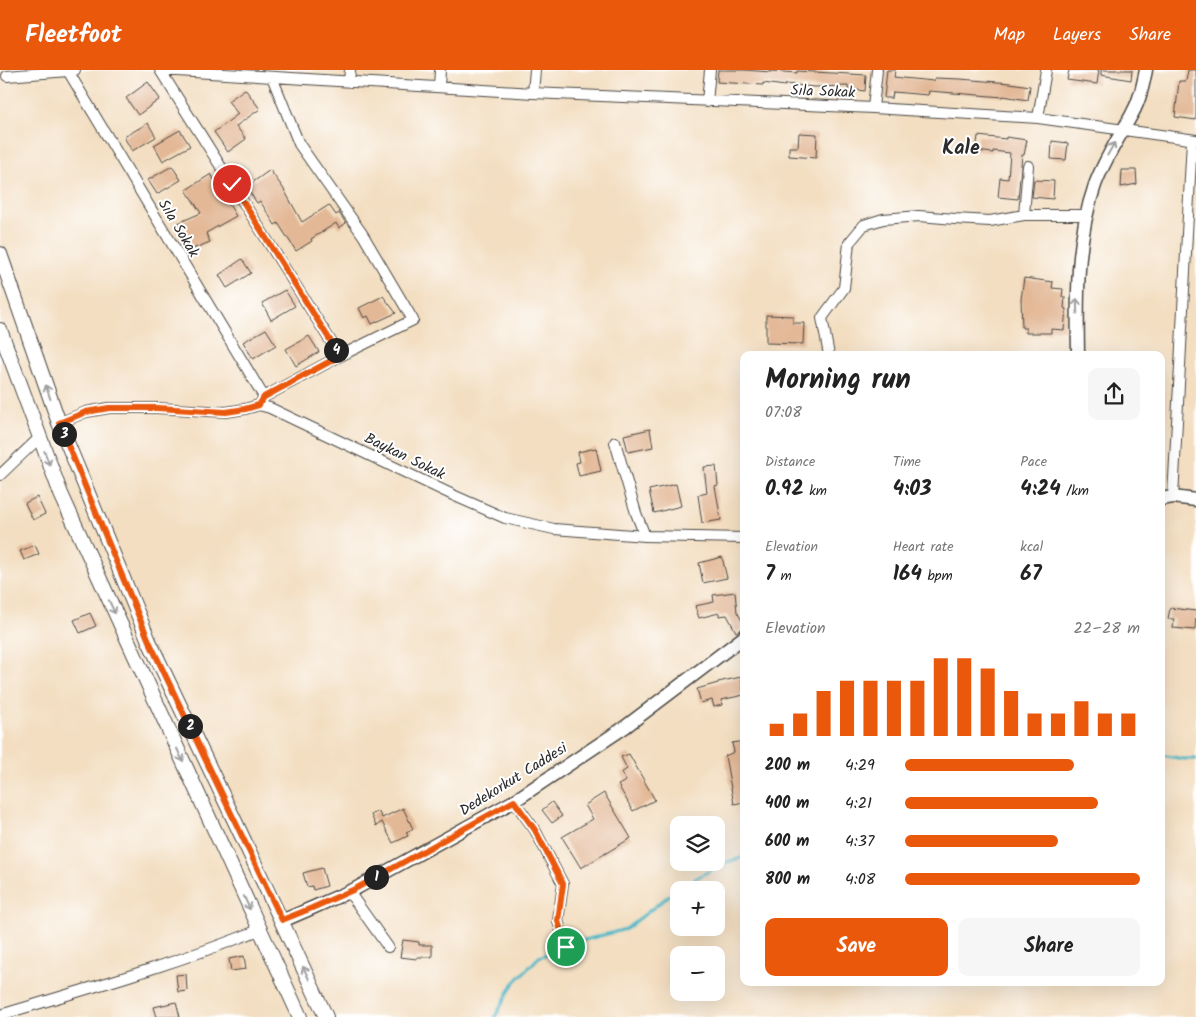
<!DOCTYPE html>
<html lang="en">
<head>
<meta charset="utf-8">
<style>
  :root { --surface:#fff; --page:#f6f6f6; --text:#222; --muted:#767676; --accent:#ea580c }
  body { margin:0; font-family:Kalam,sans-serif; background:var(--page); color:var(--text); height:100vh; display:flex; flex-direction:column; font-size:19px; white-space:nowrap }
  * { box-sizing:border-box; margin:0 }
  p { font-size:16px; color:var(--muted) }
  .icon { flex:none; width:28px; height:28px; fill:none; stroke:currentColor; stroke-width:2; stroke-linecap:round; stroke-linejoin:round }
  .map { position:relative; flex:1; overflow:hidden }
  .panel { position:absolute; left:740px; top:281px; width:425px; height:635px; display:flex; flex-direction:column; background:var(--surface); border-radius:10px; box-shadow:0 5px 20px #0002 }
  .panel>* { flex:none }
  .buttons { position:absolute; left:670px; top:746px; display:grid; gap:10px }
  .buttons a { display:grid; place-items:center; width:55px; height:55px; border-radius:10px; background:var(--surface); box-shadow:0 5px 20px #0002; font-size:25px }
  .pin { position:absolute; display:grid; place-items:center; width:42px; height:42px; color:#fff; margin:-21px; border:2px solid #fff; border-radius:50%; box-shadow:0 1px 5px #0007 }
  .km { position:absolute; width:25px; height:25px; margin:-12px; border-radius:50%; background:#222; color:#fff; font-size:14px; line-height:25px; text-align:center }
  .round { display:grid; place-items:center; flex:none; width:52px; height:52px; border-radius:10px; background:var(--page) }
  .overview { display:flex; align-items:center; justify-content:space-between; height:85px; padding:0 25px }
  h1 { font-size:28px; font-weight:800; line-height:38px }
  .figures { display:grid; grid-template-columns:repeat(3,1fr); gap:8px; height:85px; padding:5px 25px }
  .figures div { display:grid; align-content:center }
  .figures b { font-size:21px; font-weight:800 }
  .figures small { font-size:14px; font-weight:400 }
  .figures p { font-size:14px }
  .chart { height:140px; padding:10px 25px }
  .chart p { display:flex; justify-content:space-between }
  .chart svg { width:100%; height:90px; margin-top:5px; stroke:var(--accent); stroke-width:6 }
  .button { display:flex; gap:10px; margin-top:auto; padding:10px 25px }
  .button a { flex:1; height:58px; border-radius:10px; background:var(--accent); color:#fff; font-size:20px; font-weight:800; line-height:58px; text-align:center }
  .button a+a { background:var(--page); color:var(--text) }
  ul { padding:0 25px; list-style:none; font-size:16px }
  li { display:grid; grid-template-columns:80px 60px 1fr; align-items:center; height:38px }
  li i { height:12px; border-radius:6px; background:var(--accent) }
  header { display:flex; align-items:center; gap:30px; box-sizing:border-box; height:70px; padding:0 25px; background:var(--accent); color:#fff }
  header strong { font-size:24px }
  nav { display:flex; gap:28px; margin-inline-start:auto; font-size:18px }
  .map>svg:first-child { display:block }
</style>
</head>
<body>
<header>
<strong>Fleetfoot</strong>
<nav><a>Map</a><a>Layers</a><a>Share</a></nav>
</header>
<div class="map">
<svg width="1196" height="947" viewBox="0 0 1196 947">
  <rect width="100%" height="100%" fill="#fff"/>
  <filter id="ink" filterUnits="userSpaceOnUse"><feTurbulence type="fractalNoise" baseFrequency=".02" numOctaves="2"/><feDisplacementMap in="SourceGraphic" scale="10" xChannelSelector="R" yChannelSelector="G"/><feConvolveMatrix kernelMatrix="1 2 1 2 8 2 1 2 1" color-interpolation-filters="sRGB"/></filter>
  <filter id="wash" filterUnits="userSpaceOnUse"><feTurbulence type="fractalNoise" baseFrequency=".0096" numOctaves="4" result="noise"/><feDisplacementMap in="SourceGraphic" scale="20" xChannelSelector="R" yChannelSelector="G"/><feGaussianBlur stdDeviation="1.12" result="paint"/><feColorMatrix in="noise" values="0 0 0 0 0 0 0 0 0 0 0 0 0 0 0 0 0 1.4 0 .05"/><feComposite in="paint" operator="in"/></filter>
  <g filter="url(#wash)">
    <rect width="100%" height="100%" fill="#f3dec1"/>
    <g fill="none" stroke-linecap="round" stroke-linejoin="round">
      <path stroke="#4cb8c7" stroke-width="3" d="M1161 685 1184 689H1196
        M495 947 513 914 539 887 581 871 626 859 680 817 724 793 744 787"/>
    </g>
    <g id="blocks">
      <path fill="#e3b896" d="M718 0H744L771 2V1L797 3V1L866 5 865 21 848 19V16L814 17 786 14 785 16 763 13V15L717 12Z
        M887 0H895L894 7 902 8 934 11 935 8 960 9 1010 13 1030 16 1028 30 1003 26V27L929 21 928 25 893 22 892 28H884Z
        M1069 0H1099L1097 14 1067 10Z
        M1101 0H1132L1131 10 1101 5Z
        M1188 0H1196V50L1175 47 1179 11H1186Z
        M148 12 160 29 138 45 126 28Z
        M245 19 260 39 236 56 246 69 228 82 214 62 238 44 228 31Z
        M148 53 156 67 132 81 124 67Z
        M180 60 190 76 163 91 154 75Z
        M799 63 817 64 816 88 789 86V77H798Z
        M978 66 1006 69V67L1027 70 1024 85H1022L1018 129 998 127 1000 108 1008 109 1010 83 993 81V83L976 81Z
        M1052 71 1068 73 1066 90 1051 89Z
        M172 96 181 110 157 124 148 110Z
        M270 100 283 118 302 152 329 135 336 145 339 143 346 153 339 158 336 153 311 169 312 171 296 181 278 153 275 155 260 131 257 133 246 117Z
        M1122 100H1136L1137 114 1121 117Z
        M211 104 236 146 206 163 210 172 190 180 178 153 201 143 186 120Z
        M1034 110 1054 111 1053 129 1032 127Z
        M242 189 251 203 227 218 219 205Z
        M1024 208 1053 212 1052 218 1063 219 1062 227H1065L1064 238 1066 239 1064 260 1051 259V263H1026V258H1022L1021 229Z
        M285 220 295 236 271 250 262 233Z
        M383 226 396 243 372 254 368 246 364 248 359 238Z
        M766 245 793 246V253H804L803 274 766 273Z
        M266 259 276 275 253 289 243 272Z
        M309 266 319 282 296 296 286 279Z
        M650 359 653 377 628 382 624 365Z
        M596 378 601 401 579 406 576 393 580 392 578 382Z
        M716 396 718 415 715 416 721 450 702 453 698 425 707 423 704 397Z
        M676 414 681 436 654 443 649 420Z
        M37 427 45 444 33 450 25 433Z
        M35 475 39 484 24 490 20 481Z
        M722 487 727 508 703 513 699 493Z
        M735 522 737 542 744 554V558L736 562 727 545 719 546V543L699 548 695 536 714 532 713 525Z
        M1170 538 1196 541 1195 560 1173 558 1174 549H1168Z
        M90 543 96 556 80 563 74 550Z
        M741 607 744 625 721 630 722 635 714 637 712 630 701 633 697 619 718 613V612Z
        M744 671V732L734 734 725 686 734 682 732 673Z
        M629 684 655 730 633 741 618 715 626 711 621 703 627 699 621 687Z
        M604 723 631 768 581 798 562 767 593 749 585 735Z
        M552 732 562 746 552 753 542 740Z
        M403 738 413 759 406 762 408 766 393 773 382 752 376 756 371 745 378 741 382 748Z
        M322 798 327 816 313 820 312 816 307 817 303 803Z
        M403 870 419 872V875H432V887H417V889L400 887Z
        M244 886 246 899 231 901 229 889Z
        M186 904 187 921 178 922 176 905Z
        M176 932 180 947H157L154 937Z"/>
    </g>
  </g>
  <g filter="url(#ink)">
    <use href="#blocks" fill-opacity="0" stroke="#494642" stroke-width="1"/>
    <g fill="none" stroke-linecap="round" stroke-linejoin="round">
      <defs>
        <path id="minor" d="M75 0 68 1 264 327 261 332
          M160 0 340 286 264 327
          M161 0 533 23 873 38 1038 48 1196 70
          M7 6 68 1
          M272 7 299 74 363 165 413 250 340 286
          M349 12 350 0
          M439 17 440 0
          M533 23 535 0
          M707 32 710 0
          M873 38 877 0
          M1038 48 1046 0
          M1024 145 1028 96
          M829 285 822 248 844 218 849 173 864 155 883 149 919 146 955 149 990 151 1024 145H1087
          M59 353 86 342 109 338H157L226 342 245 339 259 335 270 338 455 426 505 448 554 459 645 466 744 468
          M615 372 636 443 645 466
          M0 405 40 367
          M1173 427 1192 70
          M514 731 535 760 563 814 558 851 566 877
          M349 822 388 877
          M0 945C87 919 175 894 259 860"/>
        <path id="tertiary" d="M1078 285C1077 228 1076 169 1095 115 1105 88 1119 68 1132 44 1140 30 1143 15 1146 0
          M1161 429 1173 427 1196 430
          M282 851 312 838 355 819 514 731 625 657 744 567"/>
        <path id="secondary" d="M0 184 59 353 149 571 240 762 326 947
          M0 260 61 424 300 947"/>
      </defs>
      <use href="#minor" stroke="#494642" stroke-width="12"/>
      <use href="#tertiary" stroke="#494642" stroke-width="15"/>
      <use href="#secondary" stroke="#494642" stroke-width="16"/>
      <use href="#minor" stroke="#fff" stroke-width="10"/>
      <use href="#tertiary" stroke="#fff" stroke-width="12"/>
      <use href="#secondary" stroke="#fff" stroke-width="14"/>
    </g>
    <defs><path id="oneway-shaft" d="M-6 0H5M1.5-3L5.5 0L1.5 3" fill="none" stroke-width="1.6" stroke-linecap="round" stroke-linejoin="round" transform="scale(1.25)"/></defs>
    <g stroke="#a0a0a0">
      <use href="#oneway-shaft" transform="translate(1111 79) rotate(-60)"/>
      <use href="#oneway-shaft" transform="translate(1077 236) rotate(-91)"/>
      <use href="#oneway-shaft" transform="translate(48 322) rotate(-109)"/>
      <use href="#oneway-shaft" transform="translate(47 388) rotate(69)"/>
      <use href="#oneway-shaft" transform="translate(112 537) rotate(65)"/>
      <use href="#oneway-shaft" transform="translate(180 685) rotate(65)"/>
      <use href="#oneway-shaft" transform="translate(247 833) rotate(65)"/>
      <use href="#oneway-shaft" transform="translate(306 903) rotate(-115)"/>
    </g>
  </g>
  <g fill="none" stroke-linecap="round" stroke-linejoin="round" filter="url(#ink)">
    <defs>
      <path id="route" d="M232 114 340 286 264 327 259 335 245 339 226 342 157 338H109L86 342 59 353 149 571 282 850 312 838 355 819 514 731 535 760 563 814 558 851 566 877"/>
    </defs>
    <use href="#route" stroke="#fff" stroke-width="10"/>
    <use href="#route" stroke="#ea580c" stroke-width="6"/>
  </g>
  <g text-anchor="middle" stroke-width="4" stroke-linejoin="round" paint-order="stroke">
    <g font-size="15" fill="#2b2b2b" stroke="#fff">
      <text transform="translate(823 21) rotate(2)" y="5">Sıla Sokak</text>
      <text transform="translate(179 158) rotate(59)" y="5">Sıla Sokak</text>
      <text transform="translate(405 386) rotate(26)" y="5">Baykan Sokak</text>
      <text transform="translate(513 709) rotate(-32)" y="5">Dedekorkut Caddesi</text>
    </g>
    <g font-size="20" font-weight="bold" fill="#2b2b2b" stroke="#fff">
      <text x="961" y="84">Kale</text>
    </g>
  </g>
</svg>
<div class="buttons">
<a><svg class="icon" aria-label="layers" viewBox="0 0 24 24"><path d="M12 4l9 5-9 5-9-5zM3 14l9 5 9-5"/></svg></a>
<a>+</a>
<a>−</a>
</div>
<div class="pin" style="left:566px;top:877px;background:#1e9e55"><svg class="icon" aria-label="arrive" viewBox="0 0 24 24"><path d="M6 21V4h12l-3 4 3 4H6"/></svg></div>
<div class="pin" style="left:232px;top:114px;background:#d93025"><svg class="icon" aria-label="check" viewBox="0 0 24 24"><path d="M5 12l5 5 9-10"/></svg></div>
<b class="km" style="left:376px;top:807px">1</b>
<b class="km" style="left:190px;top:656px">2</b>
<b class="km" style="left:64px;top:364px">3</b>
<b class="km" style="left:336px;top:280px">4</b>
<section class="panel">
<div class="overview"><div><h1>Morning run</h1><p>07:08</p></div><a class="round"><svg class="icon" aria-label="share" viewBox="0 0 24 24"><path d="M12 15V3M7 8l5-5 5 5M5 13v7h14v-7"/></svg></a></div>
<div class="figures">
<div><p>Distance</p><b>0.92<small> km</small></b></div>
<div><p>Time</p><b>4:03</b></div>
<div><p>Pace</p><b>4:24<small> /km</small></b></div>
</div>
<div class="figures">
<div><p>Elevation</p><b>7<small> m</small></b></div>
<div><p>Heart rate</p><b>164<small> bpm</small></b></div>
<div><p>kcal</p><b>67</b></div>
</div>
<div class="chart"><p><span>Elevation</span>22–28 m</p>
<svg viewBox="0 0 160 44" preserveAspectRatio="none"><path d="M5 44V38M15 44V33M25 44V22M35 44V17M45 44V17M55 44V17M65 44V17M75 44V6M85 44V6M95 44V11M105 44V22M115 44V33M125 44V33M135 44V27M145 44V33M155 44V33"/></svg>
</div>
<ul>
<li><b>200 m</b>4:29<i style="width:72%"></i></li>
<li><b>400 m</b>4:21<i style="width:82%"></i></li>
<li><b>600 m</b>4:37<i style="width:65%"></i></li>
<li><b>800 m</b>4:08<i style="width:100%"></i></li>
</ul>
<div class="button"><a>Save</a><a>Share</a></div>
</section>
</div>
</body>
</html>
